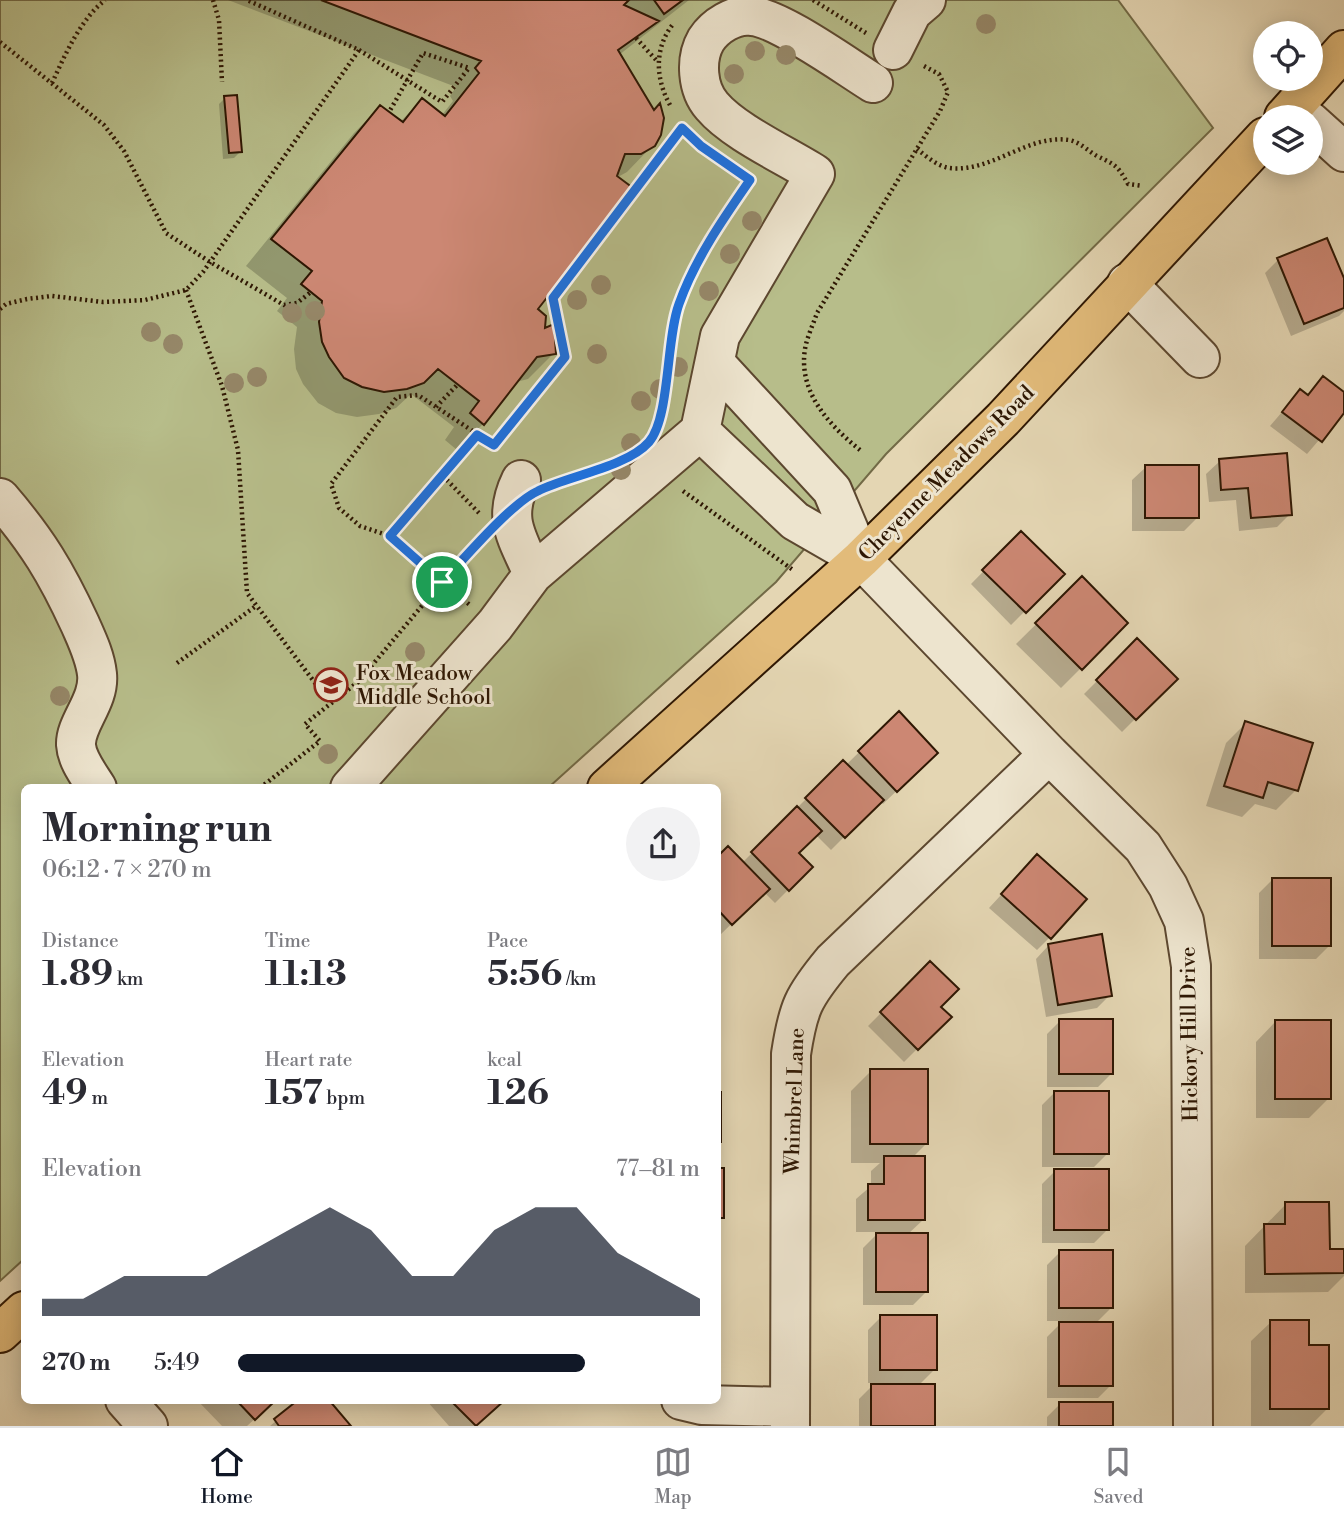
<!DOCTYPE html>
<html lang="en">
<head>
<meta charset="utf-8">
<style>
  :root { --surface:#fff; --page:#f2f2f3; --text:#2b2b33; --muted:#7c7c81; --line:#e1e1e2; --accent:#111827 }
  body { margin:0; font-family:"Libre Bodoni",serif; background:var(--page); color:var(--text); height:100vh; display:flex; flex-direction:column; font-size:26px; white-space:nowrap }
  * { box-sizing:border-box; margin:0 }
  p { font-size:23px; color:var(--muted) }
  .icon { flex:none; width:38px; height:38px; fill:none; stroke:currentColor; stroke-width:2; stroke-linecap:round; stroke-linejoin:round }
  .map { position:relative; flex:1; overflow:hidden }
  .details { position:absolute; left:21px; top:784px; width:700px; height:620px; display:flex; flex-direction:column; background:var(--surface); border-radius:10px; box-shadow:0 4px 18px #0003 }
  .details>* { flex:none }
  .controls { position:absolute; left:1253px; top:21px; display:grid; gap:14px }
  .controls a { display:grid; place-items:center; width:70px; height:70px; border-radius:50%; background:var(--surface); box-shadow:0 4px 18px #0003; font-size:35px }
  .pin { position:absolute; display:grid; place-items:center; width:60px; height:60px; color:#fff; margin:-30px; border:4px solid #fff; border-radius:50%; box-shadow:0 2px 7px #0007 }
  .round { display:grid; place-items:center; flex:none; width:74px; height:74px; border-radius:37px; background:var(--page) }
  .overview { display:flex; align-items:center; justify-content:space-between; height:119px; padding:0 21px }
  h1 { font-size:38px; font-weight:700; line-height:52px }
  .stats { display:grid; grid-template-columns:repeat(3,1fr); gap:10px; height:119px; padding:7px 21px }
  .stats div { display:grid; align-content:center }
  .stats b { font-size:35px; font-weight:700 }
  .stats small { font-size:19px; font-weight:400 }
  .stats p { font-size:19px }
  .chart { height:196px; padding:14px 21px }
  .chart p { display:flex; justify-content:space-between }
  .chart svg { width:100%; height:126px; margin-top:7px; fill:var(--accent); opacity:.7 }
  ul { padding:0 21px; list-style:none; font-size:23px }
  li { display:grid; grid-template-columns:112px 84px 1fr; align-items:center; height:52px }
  li i { height:18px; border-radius:9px; background:var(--accent) }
  .menu { display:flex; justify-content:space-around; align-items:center; height:98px; border-top:2px solid var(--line); background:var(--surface); font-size:19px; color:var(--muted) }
  .menu a { display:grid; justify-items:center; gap:4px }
  .menu .on { color:var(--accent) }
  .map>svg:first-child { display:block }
</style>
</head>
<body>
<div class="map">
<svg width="1344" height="1426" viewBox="0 0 1344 1426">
  <rect width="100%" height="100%" fill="#e4d6b3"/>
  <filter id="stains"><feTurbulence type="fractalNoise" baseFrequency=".00286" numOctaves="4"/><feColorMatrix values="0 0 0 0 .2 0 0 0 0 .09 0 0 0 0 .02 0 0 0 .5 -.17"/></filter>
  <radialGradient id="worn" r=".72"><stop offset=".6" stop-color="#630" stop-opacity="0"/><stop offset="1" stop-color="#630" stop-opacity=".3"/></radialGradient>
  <path fill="#b7bd8a" stroke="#726a46" stroke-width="2" d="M0 0H1118L1213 128 886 454 776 582 549 787 24 788V1259L0 1281Z"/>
  <path fill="#0003" d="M228 0H689L619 55 653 145 627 172 616 178 536 309 554 353 528 379 516 382 483 424 457 450 445 440 454 427 411 394 396 408 379 414 357 417 336 413 318 403 303 384 296 369 294 349 297 327 277 311 287 298 246 266 354 133 380 107 400 122 422 100 442 115 453 101 450 96 456 87Z
    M225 98 240 152 234 158 223 159 219 104Z
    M1326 240 1344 282V311L1339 316 1291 336 1265 273 1278 260Z
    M1323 378 1344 394V411L1307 454 1270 426 1300 391 1307 396Z
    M1220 461 1290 514 1277 527 1239 531 1236 500 1209 502 1206 474Z
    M1146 467 1197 518 1184 531H1132V480Z
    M1021 533 1062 574 1011 625 971 584Z
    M1082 579 1126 623 1061 688 1016 644Z
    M1137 641 1175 679 1122 732 1084 694Z
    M898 714 936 753 883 804 880 801 831 850 815 834 796 853 811 867 775 903 764 892 718 937V858L728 849 742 863 843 762 846 765Z
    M1246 723 1311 744 1296 790 1276 810 1255 804 1242 817 1206 806 1226 743Z
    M1024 870 1050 937 1037 950 989 908Z
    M1272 880 1329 946 1316 959H1259V893Z
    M1049 945 1110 995 1097 1008 1046 1017 1036 959Z
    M930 964 939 1007 949 1017 904 1062 868 1026Z
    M1060 1021 1111 1074 1098 1087H1047V1034Z
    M1275 1022 1329 1098 1309 1118H1256V1042Z
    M871 1071 927 1143 912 1158 924 1219 907 1235 927 1291 913 1305H863V1248L879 1232H856V1199L871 1186V1171L880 1163H851V1091Z
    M1055 1092 1107 1154 1094 1167H1042V1105Z
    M718 1093H720V1141L718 1143Z
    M718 1170H722V1217L718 1222Z
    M1055 1171 1107 1230 1094 1243H1042V1184Z
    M1286 1204 1328 1251 1344 1250V1276L1328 1292 1245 1293V1246Z
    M1060 1252 1111 1308 1095 1324 1111 1385 1098 1398H1047V1337L1063 1321H1047V1265Z
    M881 1317 935 1369 919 1385 932 1426H859V1399L875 1383H868V1330Z
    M1271 1322 1308 1347 1328 1408 1310 1426H1251V1341Z
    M197 1400H275L247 1426H222Z
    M301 1400H327L348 1426H270Z
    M426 1400H504L475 1426H449Z
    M1060 1404 1111 1426H1047V1417Z"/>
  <path fill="#cc8773" stroke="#2e1703" stroke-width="2" d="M321 0H629L624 5 659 21 618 50 654 110 660 103 664 118 661 135 655 146 641 154H625L617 176 633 188 538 309 546 316 545 328 554 324 556 354 537 357 484 425 470 413 479 401 438 369 424 383 407 389 384 392 362 387 344 378 329 357 322 342 319 322 322 301 301 284 312 271 271 239 380 105 403 122 422 98 445 116 479 73 475 68 481 61Z
    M654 0H683L664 14Z
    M237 95 242 152 229 153 224 96Z
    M1327 238 1344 278V308L1304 324 1277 258Z
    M1323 376 1344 392V413L1322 442 1282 412 1300 389 1308 395Z
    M1287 453 1292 515 1251 518 1248 488 1221 490 1219 459Z
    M1145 465H1199V518H1145Z
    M1021 531 1065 574 1026 613 982 570Z
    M1082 576 1128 623 1082 670 1035 623Z
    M1137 638 1178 679 1136 720 1096 680Z
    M899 711 938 753 897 792 858 751Z
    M1245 721 1313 743 1298 791 1268 782 1263 798 1224 786Z
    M843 760 884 800 845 838 805 798Z
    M797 806 822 831 799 853 813 867 789 891 751 852Z
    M728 846 770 889 732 925 718 910V856Z
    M1037 854 1087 899 1051 939 1001 894Z
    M1272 878H1331V946H1272Z
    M1102 934 1112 996 1058 1005 1048 944Z
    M930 961 959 989 941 1007 952 1017 918 1050 880 1012Z
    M1059 1019H1113V1074H1059Z
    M1275 1020H1331V1099H1275Z
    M870 1069H928V1144H870Z
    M1054 1091H1109V1154H1054Z
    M718 1092H721V1142H718Z
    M884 1156H925V1220H868V1184H884Z
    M718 1168H724V1218H718Z
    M1054 1169H1109V1230H1054Z
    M1285 1202H1329L1330 1249H1344V1273L1265 1274 1264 1224H1285Z
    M876 1233H928V1292H876Z
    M1059 1250H1113V1308H1059Z
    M880 1315H937V1370H880Z
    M1270 1320H1309V1345H1329V1409H1270Z
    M1059 1322H1113V1386H1059Z
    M871 1384H935V1426H871Z
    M236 1400H276L255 1420Z
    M298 1400H329L351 1426H279L274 1419Z
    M450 1400H505L476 1426Z
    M1059 1402H1113V1426H1059Z"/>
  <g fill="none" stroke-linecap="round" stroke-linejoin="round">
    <defs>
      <path id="minor" d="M893 50 912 12 926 0
        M1311 122 1344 152
        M1127 283 1200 358
        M715 363 832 490 861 559
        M700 431 795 521 861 559 1049 754 1143 847 1168 886 1184 921 1191 966 1193 1426
        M521 480C502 519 517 537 533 574
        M0 498C37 541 56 572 80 624 87 640 95 656 97 674 100 701 75 723 76 745 77 760 89 775 97 788
        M350 788 495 625 533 574 700 431 720 336 815 174C785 155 734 132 712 106 697 89 695 59 706 40 715 26 734 14 751 16 778 17 847 67 873 83
        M125 1400 148 1426
        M681 1400 702 1405 790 1407
        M790 1426 791 1054C798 1008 803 997 833 961L1049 754"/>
      <path id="major" d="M1284 117 1344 50
        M607 788 861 559 1003 419 1265 137
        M0 1333 24 1311"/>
    </defs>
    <use href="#minor" stroke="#5c472f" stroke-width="42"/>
    <use href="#major" stroke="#2e1703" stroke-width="42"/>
    <path stroke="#2e1703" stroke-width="4.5" stroke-dasharray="2 3.5" stroke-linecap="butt" d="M213 0 219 20 222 82
      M813 0 866 33
      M636 38 657 61
      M0 42 104 125 124 151 166 233 210 262 284 305 297 303 311 292
      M359 50 442 102 469 68 423 53 389 112
      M52 83C65 55 80 20 105 0
      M670 105C655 78 654 47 674 23
      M917 149C926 156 937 166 949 168 992 173 1027 134 1069 140 1080 142 1088 151 1097 156 1116 165 1118 166 1128 184L1143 186
      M186 290 222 386 238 450 247 593 331 704
      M0 309 6 304 27 299 52 296 103 302 145 300 186 290 203 272 359 50 247 0
      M436 407 458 384
      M661 418C669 394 665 364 671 338 683 278 716 230 750 180L746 177
      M860 450C829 425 798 392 805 349 807 337 813 325 817 313L940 111 948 92 939 74 922 65
      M443 476 479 513
      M553 485 604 466
      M683 491 793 570
      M390 536 477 435
      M483 539 442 582 390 536 360 526 339 508 331 484 397 397 418 395 494 445 565 357 553 298 682 128
      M177 663 256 606
      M260 788 320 741 305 724 358 682 442 582 470 605"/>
    <use href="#minor" stroke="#ede4ce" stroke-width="38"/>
    <use href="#major" stroke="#e2bb7a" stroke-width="38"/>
  </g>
  <g fill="#968869">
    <circle cx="986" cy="24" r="10"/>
    <circle cx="755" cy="51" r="10"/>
    <circle cx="786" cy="55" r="10"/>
    <circle cx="734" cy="74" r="10"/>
    <circle cx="752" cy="221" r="10"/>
    <circle cx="730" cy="254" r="10"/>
    <circle cx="601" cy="285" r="10"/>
    <circle cx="709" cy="291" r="10"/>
    <circle cx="577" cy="300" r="10"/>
    <circle cx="315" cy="311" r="10"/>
    <circle cx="292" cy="313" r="10"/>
    <circle cx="151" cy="332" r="10"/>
    <circle cx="173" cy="344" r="10"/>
    <circle cx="597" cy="354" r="10"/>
    <circle cx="678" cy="367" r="10"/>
    <circle cx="257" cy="377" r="10"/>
    <circle cx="234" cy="383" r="10"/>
    <circle cx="660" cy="389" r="10"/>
    <circle cx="641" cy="401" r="10"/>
    <circle cx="631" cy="443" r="10"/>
    <circle cx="621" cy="470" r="10"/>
    <circle cx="415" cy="652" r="10"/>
    <circle cx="60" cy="696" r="10"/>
    <circle cx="328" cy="754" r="10"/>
  </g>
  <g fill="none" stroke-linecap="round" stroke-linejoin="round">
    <defs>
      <path id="route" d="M682 128 701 146 750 180C723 219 695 259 679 304 666 339 670 418 649 442 627 467 568 476 538 491 511 503 464 559 442 582L390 536 477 435 494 445 565 357 553 298Z"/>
    </defs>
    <use href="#route" stroke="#fff" stroke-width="14"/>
    <use href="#route" stroke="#1a73e8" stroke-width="9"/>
  </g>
  <defs>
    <symbol id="school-ring" viewBox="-11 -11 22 22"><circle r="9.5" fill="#ede4ce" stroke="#8f2418" stroke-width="1.5"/><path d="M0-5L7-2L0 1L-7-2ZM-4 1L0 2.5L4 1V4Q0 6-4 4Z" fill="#8f2418"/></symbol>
  </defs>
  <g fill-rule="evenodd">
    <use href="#school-ring" x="312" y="666" width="38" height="38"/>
  </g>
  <g text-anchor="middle" stroke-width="6" stroke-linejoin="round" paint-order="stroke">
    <g font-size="21" fill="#2e1703" stroke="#ede4ce">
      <text transform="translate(946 473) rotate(-45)" y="7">Cheyenne Meadows Road</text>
      <text transform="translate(1189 1034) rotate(-91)" y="7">Hickory Hill Drive</text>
      <text transform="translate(794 1101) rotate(-88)" y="7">Whimbrel Lane</text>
    </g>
    <g font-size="21" fill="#2e1703" stroke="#ede4ce" text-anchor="start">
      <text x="356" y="680">Fox Meadow<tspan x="356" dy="24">Middle School</tspan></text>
    </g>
  </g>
  <rect width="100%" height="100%" filter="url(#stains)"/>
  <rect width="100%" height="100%" fill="url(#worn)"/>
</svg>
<div class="controls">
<a><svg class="icon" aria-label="locate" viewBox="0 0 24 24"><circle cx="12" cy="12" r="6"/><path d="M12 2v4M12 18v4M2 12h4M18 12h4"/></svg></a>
<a><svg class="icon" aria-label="layers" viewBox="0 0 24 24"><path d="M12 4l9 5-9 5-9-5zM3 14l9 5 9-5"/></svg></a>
</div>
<div class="pin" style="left:442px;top:582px;background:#1e9e55"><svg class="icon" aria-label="arrive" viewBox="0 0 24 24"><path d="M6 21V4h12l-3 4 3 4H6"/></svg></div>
<section class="details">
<div class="overview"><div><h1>Morning run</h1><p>06:12 · 7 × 270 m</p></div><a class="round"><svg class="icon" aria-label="share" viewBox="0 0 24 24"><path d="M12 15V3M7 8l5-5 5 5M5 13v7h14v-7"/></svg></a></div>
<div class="stats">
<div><p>Distance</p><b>1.89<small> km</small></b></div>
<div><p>Time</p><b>11:13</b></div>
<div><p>Pace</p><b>5:56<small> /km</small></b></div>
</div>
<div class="stats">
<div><p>Elevation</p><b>49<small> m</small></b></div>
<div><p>Heart rate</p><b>157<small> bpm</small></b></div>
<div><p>kcal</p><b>126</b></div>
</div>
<div class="chart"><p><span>Elevation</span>77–81 m</p>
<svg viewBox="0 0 160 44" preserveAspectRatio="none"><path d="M0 44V38L10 38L20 30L30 30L40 30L50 22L60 14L70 6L80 14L90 30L100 30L110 14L120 6L130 6L140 22L150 30L160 38V44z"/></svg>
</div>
<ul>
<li><b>270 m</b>5:49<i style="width:75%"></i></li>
</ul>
</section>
</div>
<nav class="menu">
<a class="on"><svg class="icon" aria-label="home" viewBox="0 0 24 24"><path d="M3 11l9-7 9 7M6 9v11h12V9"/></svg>Home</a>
<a><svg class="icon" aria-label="map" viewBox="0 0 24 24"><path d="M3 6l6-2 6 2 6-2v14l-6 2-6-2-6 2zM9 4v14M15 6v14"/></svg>Map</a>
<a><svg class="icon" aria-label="saved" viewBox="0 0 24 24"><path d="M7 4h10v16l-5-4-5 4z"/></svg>Saved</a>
</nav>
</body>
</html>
